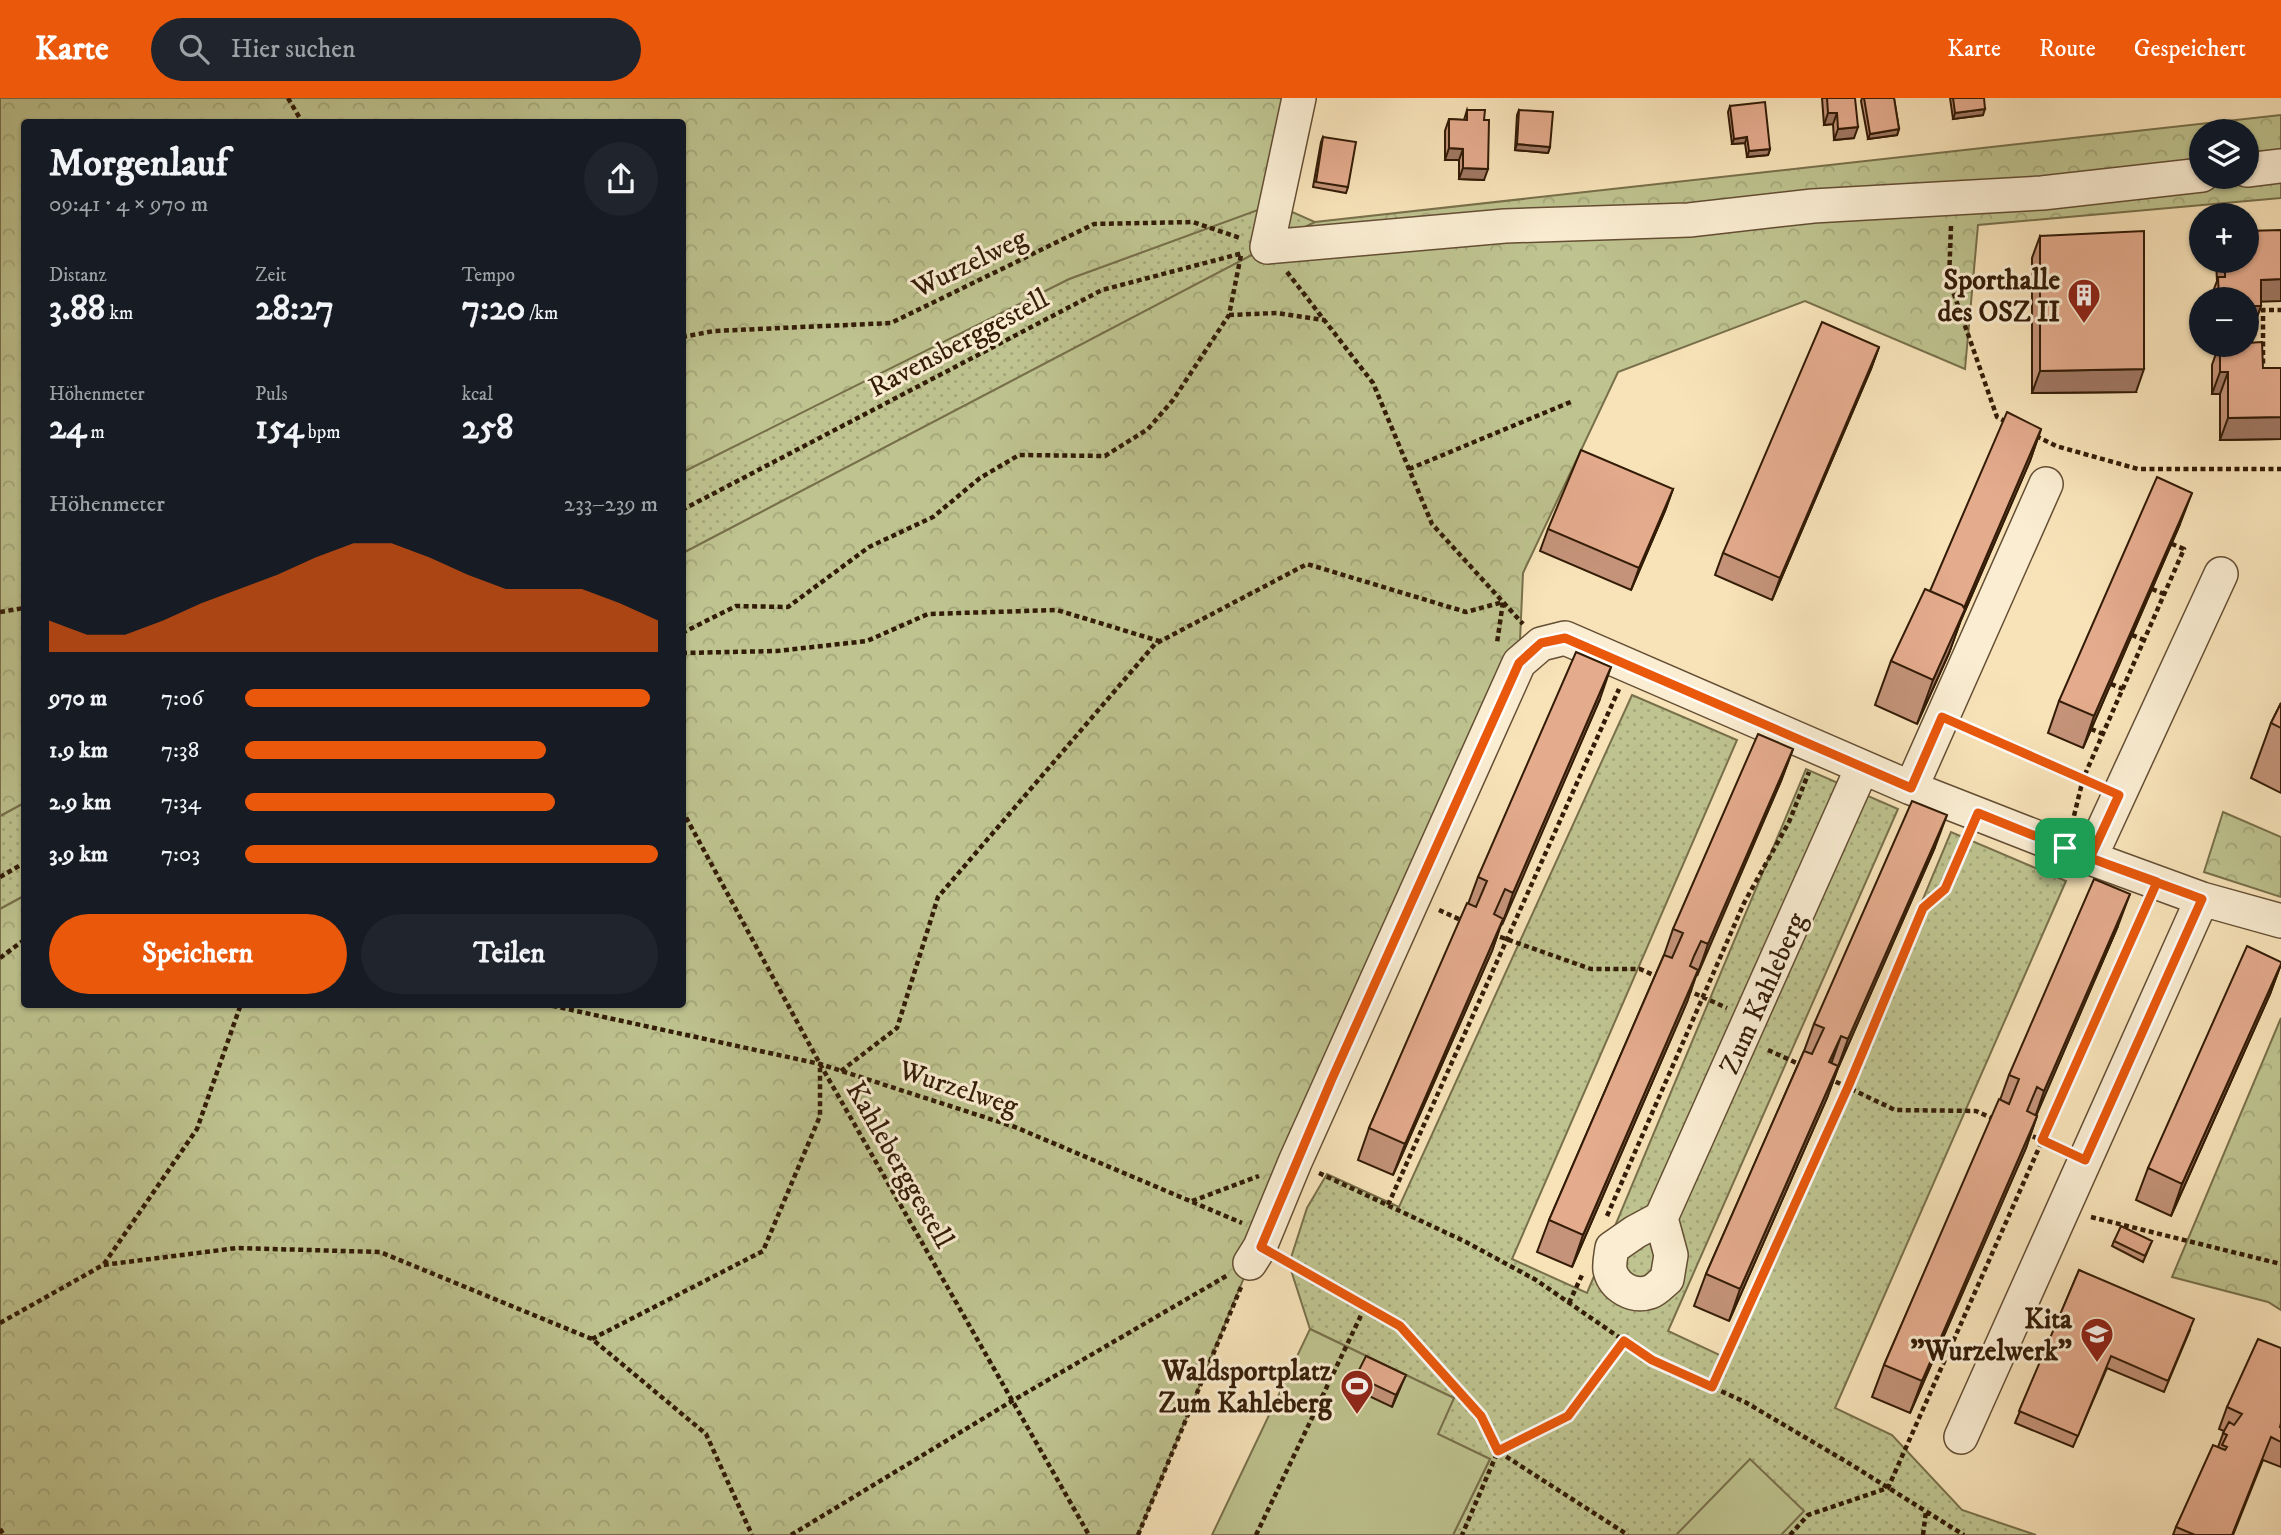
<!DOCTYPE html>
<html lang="de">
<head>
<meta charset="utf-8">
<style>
  :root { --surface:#171b24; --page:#20242c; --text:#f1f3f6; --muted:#9ea1a6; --accent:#ea580c }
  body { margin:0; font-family:"IM FELL DW Pica",serif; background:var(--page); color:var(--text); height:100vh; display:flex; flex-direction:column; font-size:26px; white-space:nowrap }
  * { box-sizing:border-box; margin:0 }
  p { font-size:23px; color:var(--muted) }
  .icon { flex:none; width:38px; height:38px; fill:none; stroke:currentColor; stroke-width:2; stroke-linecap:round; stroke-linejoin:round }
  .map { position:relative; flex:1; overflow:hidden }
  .sheet { position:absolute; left:21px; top:21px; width:665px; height:889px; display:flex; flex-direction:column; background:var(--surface); border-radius:7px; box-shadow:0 2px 5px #0004 }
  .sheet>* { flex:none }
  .tools { position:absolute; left:2189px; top:21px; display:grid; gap:14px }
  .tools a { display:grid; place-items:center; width:70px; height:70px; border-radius:50%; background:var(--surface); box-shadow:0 2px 5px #0004; font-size:35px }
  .pin { position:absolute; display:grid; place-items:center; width:60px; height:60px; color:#fff; margin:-30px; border-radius:14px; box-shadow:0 4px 10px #0006 }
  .round { display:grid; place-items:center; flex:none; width:74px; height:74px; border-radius:37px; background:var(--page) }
  .headline { display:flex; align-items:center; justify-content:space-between; height:119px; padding:0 28px }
  h1 { font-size:38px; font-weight:700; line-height:52px }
  .stats { display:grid; grid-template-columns:repeat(3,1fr); gap:10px; height:119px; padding:7px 28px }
  .stats div { display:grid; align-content:center }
  .stats b { font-size:35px; font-weight:700 }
  .stats small { font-size:19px; font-weight:400 }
  .stats p { font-size:19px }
  .chart { height:196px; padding:14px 28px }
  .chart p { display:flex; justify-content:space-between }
  .chart svg { width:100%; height:126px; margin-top:7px; fill:var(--accent); opacity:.7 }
  .primary-button { display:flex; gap:14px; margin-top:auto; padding:14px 28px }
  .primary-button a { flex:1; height:80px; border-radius:42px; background:var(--accent); color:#fff; font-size:28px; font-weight:700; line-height:80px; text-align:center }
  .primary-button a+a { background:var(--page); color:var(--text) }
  ul { padding:0 28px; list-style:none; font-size:23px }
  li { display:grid; grid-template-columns:112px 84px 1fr; align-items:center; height:52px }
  li i { height:18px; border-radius:9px; background:var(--accent) }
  header { display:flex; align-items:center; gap:42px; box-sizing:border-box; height:98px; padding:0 35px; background:var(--accent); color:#fff }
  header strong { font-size:33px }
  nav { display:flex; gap:38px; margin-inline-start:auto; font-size:24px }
  .search { width:490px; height:63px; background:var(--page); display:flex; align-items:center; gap:18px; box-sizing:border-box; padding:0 24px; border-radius:38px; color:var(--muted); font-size:26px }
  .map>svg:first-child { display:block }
</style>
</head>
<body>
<header>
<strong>Karte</strong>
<div class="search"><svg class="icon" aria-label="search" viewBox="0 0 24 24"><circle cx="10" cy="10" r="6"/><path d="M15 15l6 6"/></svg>Hier suchen</div>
<nav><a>Karte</a><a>Route</a><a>Gespeichert</a></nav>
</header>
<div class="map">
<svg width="2281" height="1437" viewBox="0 0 2281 1437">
  <defs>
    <pattern id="grass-dots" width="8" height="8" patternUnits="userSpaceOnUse" patternTransform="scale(1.75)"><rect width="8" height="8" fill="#bec38f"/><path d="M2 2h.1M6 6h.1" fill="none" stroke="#a4a77a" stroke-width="1.8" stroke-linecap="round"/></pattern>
    <pattern id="forest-crowns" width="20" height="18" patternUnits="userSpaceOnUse" patternTransform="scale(1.75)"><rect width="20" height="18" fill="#bec38f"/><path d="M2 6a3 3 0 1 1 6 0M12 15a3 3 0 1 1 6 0" fill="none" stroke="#a4a77a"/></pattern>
  </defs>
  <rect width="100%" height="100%" fill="#f8e3b9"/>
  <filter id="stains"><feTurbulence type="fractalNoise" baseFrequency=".00286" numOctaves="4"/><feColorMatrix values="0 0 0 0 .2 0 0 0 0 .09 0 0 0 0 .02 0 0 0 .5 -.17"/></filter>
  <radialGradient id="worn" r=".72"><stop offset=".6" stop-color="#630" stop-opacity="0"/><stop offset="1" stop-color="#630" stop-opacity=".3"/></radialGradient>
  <path fill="url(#grass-dots)" stroke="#78704b" stroke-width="2" d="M1274 106 1315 124 683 455V374L1069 181Z
    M1632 597 1737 642 1512 1161 1587 1195 1806 671 1898 711 1668 1233 1730 1262 1951 734 2066 783 1835 1310 1892 1337 1962 1412 2036 1437H1453L1490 1361 1437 1336 1454 1300 1310 1231 1289 1166 1307 1110 1327 1076 1399 1109Z
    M24 705V798L0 811V718Z"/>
  <path fill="url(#forest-crowns)" stroke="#78704b" stroke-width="2" fill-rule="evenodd" d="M0 0H1294L1274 106 1069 181 683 374 682 24H24V705L0 718Z
    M2281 17V100L1978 127 1965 271 1805 203 1618 274 1523 475 1519 565 1250 1165 1138 1437H0V811L24 798V906H682L683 455 1315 124ZM2202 33H2247V79H2202Z
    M2223 714 2281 739V799L2204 774Z
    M2281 920V1212L2268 1204 2172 1179Z"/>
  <path fill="#bec38f" stroke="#78704b" stroke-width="2" d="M1310 1231 1454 1300 1438 1336 1490 1361 1453 1437H1212Z
    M1750 1361 1804 1413 1781 1437H1676Z"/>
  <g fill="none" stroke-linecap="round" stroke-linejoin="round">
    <defs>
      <path id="minor" d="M1299 0 1267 149 1505 128 1689 122 1813 108 2042 95 2202 77
        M2247 72 2281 68
        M1911 690 2046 386
        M2090 760 2221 476
        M1661 1120 1635 1134 1612 1150C1611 1157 1609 1165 1610 1172 1614 1189 1633 1200 1650 1194 1656 1192 1662 1185 1667 1181L1671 1157 1661 1120 1862 670
        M1250 1165 1260 1149 1295 1064 1519 565 1541 546 1565 540 1911 690 2090 760 2202 801 2281 823
        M1961 1339 2202 801"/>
    </defs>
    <use href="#minor" stroke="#644e34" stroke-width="36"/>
    <path stroke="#331c07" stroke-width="4.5" stroke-dasharray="5 3.5" stroke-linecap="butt" d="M288 0 302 24
      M1951 128 1949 182 1997 319 2009 325
      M1287 174 1373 285 1432 426 1523 526
      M1229 217 1277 215 1324 222
      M682 239 714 233 891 225 1094 126 1193 124 1240 140
      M2263 274V212H2281
      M2036 338 2056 348 2138 371H2281
      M1409 371 1573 303
      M682 412 1102 192 1243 155
      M2152 491 2164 496
      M0 514 24 510
      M682 535 736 508 788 509 869 449 933 419 980 380 1019 357 1105 358 1148 331 1173 302 1229 217 1241 157
      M2132 537 2144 542
      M682 555 777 553 867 543 928 516 1057 512 1159 543
      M2111 586 2123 591
      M1966 629 2096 687
      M2091 631 2103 636
      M682 712 820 966 1089 1437
      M2072 726 2083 681 2184 451 2172 446
      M0 779 24 765
      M1439 812 1463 823
      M1492 836 1591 871H1640L1658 879
      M0 860 24 842
      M1687 892 1727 910
      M544 906 820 966 1015 1029 1242 1125
      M1768 952 1801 967
      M841 973 897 930 938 799 1155 546 1307 466 1466 514 1503 504 1497 545
      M1828 980 1895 1012 1976 1013 1996 1022
      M2025 1035 2062 1051
      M1319 1075 1466 1144 1536 1182 1652 1262 1745 1304 1847 1364 1964 1437
      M1192 1103 1259 1078
      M1388 1107 1619 591
      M1607 1118 1744 805 1789 724 1809 674
      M2091 1119 2281 1166
      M1283 1161 1400 1229 1481 1318 1498 1353 1462 1437
      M104 1166 197 1031 241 906
      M1569 1205 1582 1177
      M0 1225 103 1167 237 1150 380 1154 592 1241 706 1336 752 1437
      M592 1241 763 1153 820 1018V970
      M1712 1289 1848 989 1923 810 1945 791 1967 740
      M1498 1353 1568 1319 1624 1243
      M1499 1354 1628 1437
      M0 1431 4 1437
      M791 1437 1012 1303 1228 1177
      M1138 1437 1241 1189
      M1256 1437 1365 1209
      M1790 1437 1808 1417 1888 1390 2145 811
      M1923 1437 1926 1413"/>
    <use href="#minor" stroke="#faedd2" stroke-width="33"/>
  </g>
  <path fill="#c49379" stroke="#331c07" stroke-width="2" d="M1822 0H1855L1854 40 1834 42 1833 26 1824 27Z
    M1862 0H1894L1899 31 1897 37 1868 41 1861 3Z
    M1950 0H1984L1983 17 1953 21Z
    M1730 8 1770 51 1768 57 1747 59 1745 45 1732 46 1728 14Z
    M1467 12 1484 82 1459 81V62H1445V33L1449 21 1464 22Z
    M1519 12 1550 49 1548 55 1515 52 1517 17Z
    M1323 39 1348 89 1346 95 1313 89 1321 44Z
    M2040 138 2136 294 2032 295V160Z
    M2216 163H2247L2261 204V208L2253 230H2247V201H2210L2217 183Z
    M2219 247H2247L2263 270H2281V341L2220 342V296H2212V267Z
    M1879 249 1871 271 1772 502 1715 477 1723 455Z
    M2041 331 2030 363 1961 522 1949 555 1917 626 1875 607 1891 563 1930 493Z
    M1673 391 1665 413 1631 492 1540 453 1548 431Z
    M2180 426 2083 650 2048 635 2059 603Z
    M1600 601 1501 827 1492 853 1393 1077 1358 1062 1369 1030 1468 806 1478 779Z
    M2281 605V695L2251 680 2271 625Z
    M1793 651 1781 683 1696 878 1687 904 1572 1169 1537 1154 1549 1122 1664 857 1673 831Z
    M1935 749 1838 970 1827 1000 1729 1223 1694 1208 1706 1176 1804 953 1814 926Z
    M2118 828 2036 1017 2037 1018 2026 1050 1910 1315 1872 1299 1884 1267 2000 1002 2009 977Z
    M2281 866 2270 896 2171 1118 2136 1102 2148 1070Z
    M2114 1143H2152L2143 1164 2112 1148Z
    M2079 1172 2190 1232 2164 1294 2107 1270 2073 1349 2015 1325Z
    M2281 1250V1369L2263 1362 2233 1437H2173L2176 1429 2218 1349 2224 1333 2219 1331 2227 1309Z
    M1356 1278 1401 1288 1392 1309 1352 1290Z"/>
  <path fill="#a07863" stroke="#331c07" stroke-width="2" d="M1985 11 1983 17 1953 21 1955 15Z
    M1828 15H1837L1833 26 1824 27Z
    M1858 29 1854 40 1834 42 1838 31Z
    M1899 31 1897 37 1868 41 1870 36Z
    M1747 39 1745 45 1732 46 1734 41Z
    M1517 46 1550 49 1548 55 1515 52Z
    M1449 50 1463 51 1459 62H1445Z
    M1770 51 1768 57 1747 59 1749 53Z
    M1463 70 1488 71 1484 82 1459 81Z
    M2281 181V203L2253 204 2261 182Z
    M2247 208H2261L2253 230H2247Z
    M1879 249 1871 271 1772 502 1780 480Z
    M2144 271 2136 294 2032 295 2040 273Z
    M2220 274H2228L2220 296H2212Z
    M2281 319V341L2220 342 2228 320Z
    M2041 331 2030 363 1961 522 1949 555 1917 626 1933 582Z
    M1673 391 1665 413 1631 492 1639 470Z
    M2192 395 2180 426 2083 650 2094 618Z
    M1611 569 1600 601 1502 827 1513 795Z
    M1793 651 1781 683 1697 878 1708 846Z
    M1947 717 1935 749 1838 970 1827 1000 1729 1223 1740 1191 1837 971 1848 941Z
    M2130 796 2118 828 2033 1025 2044 993Z
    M1503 821 1492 853 1393 1077 1405 1046Z
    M2281 866 2270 896 2171 1118 2182 1086Z
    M1698 872 1687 904 1572 1169 1583 1137Z
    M1841 938 1830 969 1829 964Z
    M2037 1018 2026 1050 1910 1315 1922 1283Z
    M1406 1277 1401 1288 1392 1309 1396 1297Z"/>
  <path fill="#e4ab8d" stroke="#331c07" stroke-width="2" d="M1827 0H1855L1858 29 1838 31 1837 15H1828Z
    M1864 0H1894L1899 31 1870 36Z
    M1953 0H1984L1985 11 1955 15Z
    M1765 4 1770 51 1749 53 1747 39 1734 41 1730 8Z
    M1467 12H1485L1484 22H1489L1488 71 1463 70V51L1449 50V21L1467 22Z
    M1519 12 1553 14 1550 49 1517 46Z
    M1323 39 1356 44 1348 89 1316 84Z
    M2281 132V181L2261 182V208H2247V201H2219L2218 179H2225V163H2247V133Z
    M2144 133V271L2040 273V138Z
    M1822 224 1879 249 1780 480 1723 455Z
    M2262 244 2263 270H2281V319L2228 320V274H2220V247H2247V245Z
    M2007 314 2041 331 1964 510 1962 507 1930 493Z
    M1581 352 1673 391 1639 470 1548 431Z
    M2157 379 2192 395 2094 618 2059 603Z
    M1925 491 1962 507 1965 511 1933 582 1891 563Z
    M1576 554 1611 569 1513 795 1505 791 1494 816 1503 821 1405 1046 1369 1030 1467 805 1476 809 1487 783 1478 779Z
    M2281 605V630L2271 625Z
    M1758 636 1793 651 1708 846 1701 843 1694 858 1690 868 1698 872 1583 1137 1549 1122 1664 857 1672 860 1683 835 1673 831Z
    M1912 703 1947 717 1848 941 1841 938 1829 964 1838 968 1740 1191 1706 1176 1804 953 1812 956 1824 930 1814 926Z
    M2094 781 2130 796 2044 993 2037 989 2027 1013 2037 1018 1922 1283 1884 1267 1999 1001 2009 1006 2019 981 2009 977Z
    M2247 848 2281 864V866L2182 1086 2148 1070Z
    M2121 1128 2152 1143 2145 1158 2114 1143Z
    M2079 1172 2194 1221 2168 1283 2111 1258 2078 1338 2019 1313Z
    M2258 1241 2281 1250V1325L2280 1329H2281V1344L2271 1339 2232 1437H2195L2176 1429 2213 1347 2225 1352 2227 1349 2222 1347 2227 1337 2223 1335 2229 1324 2234 1327 2242 1316 2227 1309Z
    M1366 1258 1406 1277 1396 1297 1356 1278Z"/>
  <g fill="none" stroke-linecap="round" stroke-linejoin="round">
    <defs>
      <path id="route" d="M2065 750 1978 715 1945 791 1923 810 1848 989 1712 1289 1652 1262 1624 1243 1568 1318 1498 1353 1481 1318 1400 1228 1261 1149 1331 983 1519 565 1541 545 1565 540 1911 690 1942 619 2119 697 2090 760 2157 784 2042 1042 2085 1062 2202 801C2156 784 2110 768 2065 750"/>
    </defs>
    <use href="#route" stroke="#fff" stroke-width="14"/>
    <use href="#route" stroke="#ea580c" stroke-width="9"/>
  </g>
  <defs>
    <symbol id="building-pin" viewBox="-11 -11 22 30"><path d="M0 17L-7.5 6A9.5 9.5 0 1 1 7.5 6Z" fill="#8f2418" stroke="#faedd2"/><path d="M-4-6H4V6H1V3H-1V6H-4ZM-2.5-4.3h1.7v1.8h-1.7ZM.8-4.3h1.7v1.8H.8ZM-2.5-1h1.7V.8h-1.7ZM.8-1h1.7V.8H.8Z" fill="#fff"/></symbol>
    <symbol id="school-pin" viewBox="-11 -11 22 30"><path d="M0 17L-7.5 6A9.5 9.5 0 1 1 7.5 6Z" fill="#8f2418" stroke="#faedd2"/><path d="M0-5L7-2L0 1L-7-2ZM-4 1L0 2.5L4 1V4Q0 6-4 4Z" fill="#fff"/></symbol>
    <symbol id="stadium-pin" viewBox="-11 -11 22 30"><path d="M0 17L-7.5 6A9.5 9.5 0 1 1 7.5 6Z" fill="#8f2418" stroke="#faedd2"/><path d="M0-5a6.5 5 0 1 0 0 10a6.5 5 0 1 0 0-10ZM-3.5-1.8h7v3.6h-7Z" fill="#fff"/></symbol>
  </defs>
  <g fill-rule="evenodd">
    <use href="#building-pin" x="2065" y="178" width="38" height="52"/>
    <use href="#school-pin" x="2078" y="1217" width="38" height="52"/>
    <use href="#stadium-pin" x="1338" y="1269" width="38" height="52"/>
  </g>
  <g text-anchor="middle" stroke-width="6" stroke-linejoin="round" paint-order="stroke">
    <g font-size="28" fill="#331c07" stroke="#faedd2">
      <text transform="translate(969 164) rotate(-26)" y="10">Wurzelweg</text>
      <text transform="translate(958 244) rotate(-28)" y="10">Ravensberggestell</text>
      <text transform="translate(1762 895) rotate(-66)" y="10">Zum Kahleberg</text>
      <text transform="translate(959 989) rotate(18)" y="10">Wurzelweg</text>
      <text transform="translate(901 1066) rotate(60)" y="10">Kahleberggestell</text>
    </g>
    <g font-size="28" font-weight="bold" fill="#331c07" stroke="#faedd2" text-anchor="end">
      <text x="2060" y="191">Sporthalle<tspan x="2060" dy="32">des OSZ II</tspan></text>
      <text x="2072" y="1230">Kita<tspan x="2072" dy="32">"Wurzelwerk"</tspan></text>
      <text x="1332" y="1282">Waldsportplatz<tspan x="1332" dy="32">Zum Kahleberg</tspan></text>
    </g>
  </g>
  <rect width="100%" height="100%" filter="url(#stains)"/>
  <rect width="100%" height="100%" fill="url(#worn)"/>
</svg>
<div class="tools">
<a><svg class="icon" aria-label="layers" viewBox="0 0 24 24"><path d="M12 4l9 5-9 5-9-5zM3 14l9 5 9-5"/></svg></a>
<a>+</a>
<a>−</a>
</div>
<div class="pin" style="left:2065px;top:750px;background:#1e9e55"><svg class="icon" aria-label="arrive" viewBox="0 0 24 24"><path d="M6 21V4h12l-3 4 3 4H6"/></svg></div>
<section class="sheet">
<div class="headline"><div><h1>Morgenlauf</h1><p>09:41 · 4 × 970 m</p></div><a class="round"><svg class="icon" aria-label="share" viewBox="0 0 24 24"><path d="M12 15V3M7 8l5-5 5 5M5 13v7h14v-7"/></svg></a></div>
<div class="stats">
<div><p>Distanz</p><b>3.88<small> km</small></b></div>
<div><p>Zeit</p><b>28:27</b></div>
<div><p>Tempo</p><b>7:20<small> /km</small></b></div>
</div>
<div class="stats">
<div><p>Höhenmeter</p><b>24<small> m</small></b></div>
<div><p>Puls</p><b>154<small> bpm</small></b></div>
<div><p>kcal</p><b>258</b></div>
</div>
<div class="chart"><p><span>Höhenmeter</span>233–239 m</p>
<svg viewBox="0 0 160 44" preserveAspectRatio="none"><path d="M0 44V33L10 38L20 38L30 33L40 27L50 22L60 17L70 11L80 6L90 6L100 11L110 17L120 22L130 22L140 22L150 27L160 33V44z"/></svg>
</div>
<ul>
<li><b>970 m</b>7:06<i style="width:98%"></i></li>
<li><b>1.9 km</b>7:38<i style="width:73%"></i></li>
<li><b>2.9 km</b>7:34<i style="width:75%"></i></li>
<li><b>3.9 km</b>7:03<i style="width:100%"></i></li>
</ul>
<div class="primary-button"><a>Speichern</a><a>Teilen</a></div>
</section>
</div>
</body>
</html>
